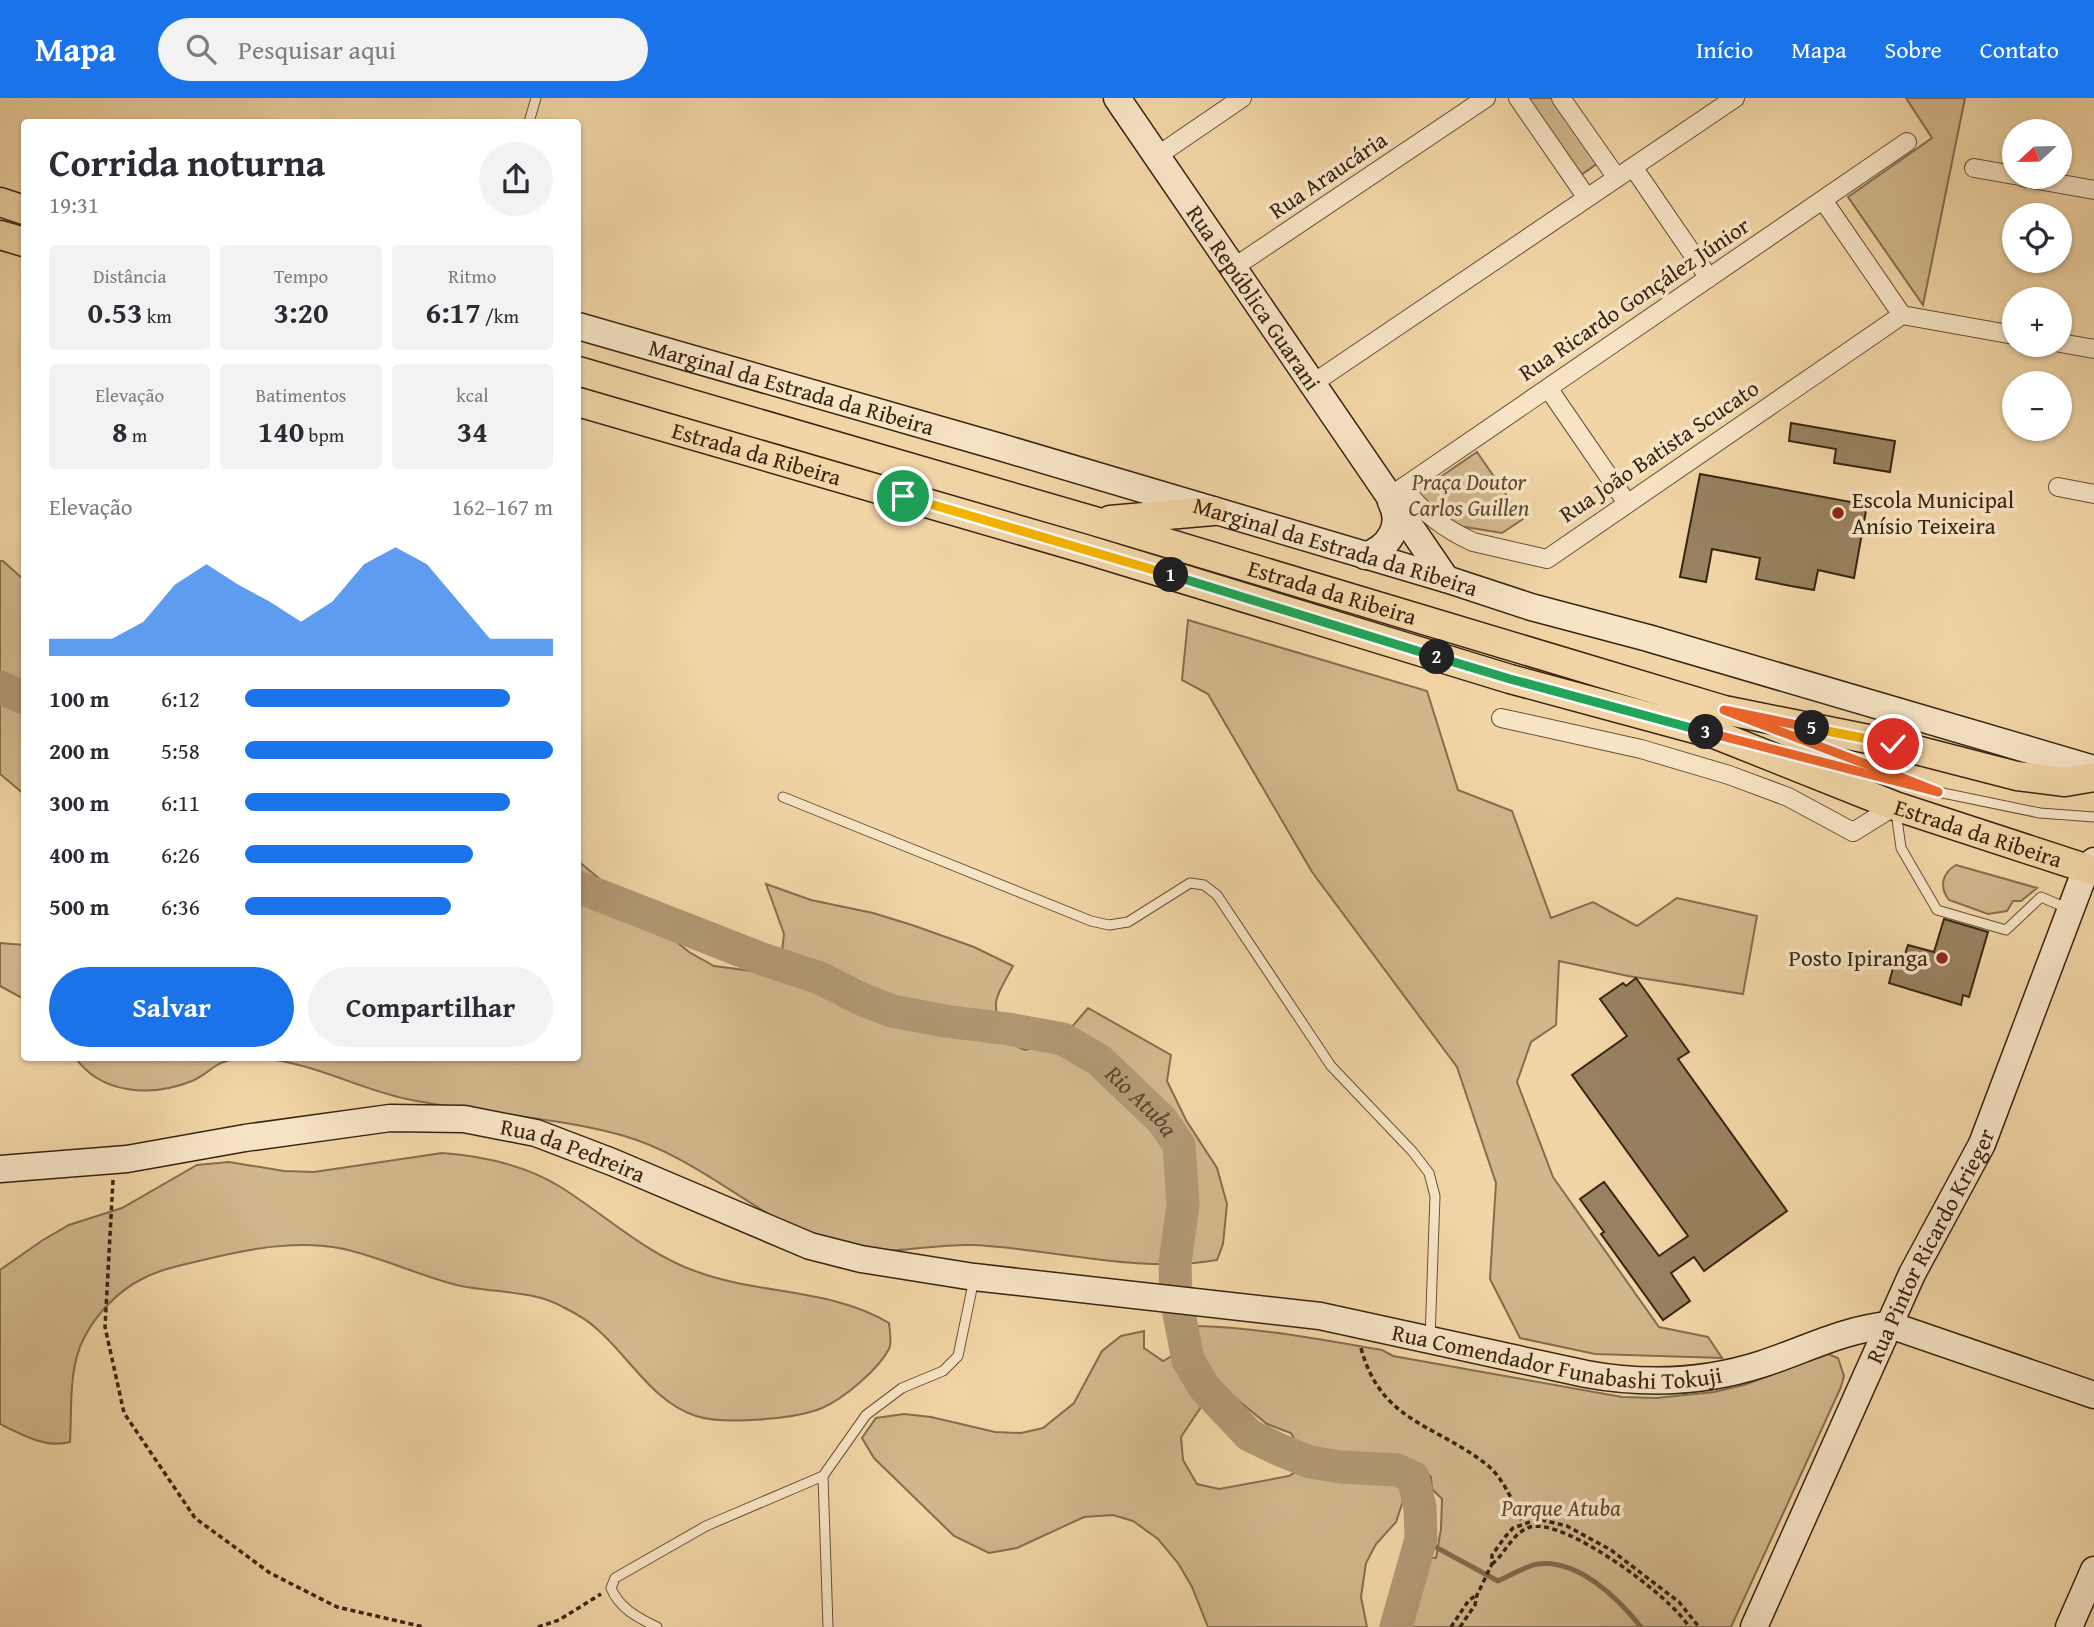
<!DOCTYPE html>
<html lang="pt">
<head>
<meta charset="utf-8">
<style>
  :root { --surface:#fff; --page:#f2f2f3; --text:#2b2b33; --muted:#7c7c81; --accent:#1a73e8 }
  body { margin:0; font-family:"Gentium Book Plus",serif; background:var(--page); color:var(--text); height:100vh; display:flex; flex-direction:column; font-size:26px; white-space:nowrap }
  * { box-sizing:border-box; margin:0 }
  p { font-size:23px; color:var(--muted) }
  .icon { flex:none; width:38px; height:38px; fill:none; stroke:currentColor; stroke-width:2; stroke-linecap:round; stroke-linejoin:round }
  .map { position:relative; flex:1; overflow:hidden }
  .sheet { position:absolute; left:21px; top:21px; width:560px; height:942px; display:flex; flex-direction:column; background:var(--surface); border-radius:7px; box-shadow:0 2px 5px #0004 }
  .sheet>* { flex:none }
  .needle { width:46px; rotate:248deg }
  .controls { position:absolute; left:2002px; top:21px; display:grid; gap:14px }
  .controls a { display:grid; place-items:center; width:70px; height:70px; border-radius:50%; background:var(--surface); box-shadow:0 2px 5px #0004; font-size:35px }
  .pin { position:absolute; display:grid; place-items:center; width:60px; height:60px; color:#fff; margin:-30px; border:4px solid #fff; border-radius:50%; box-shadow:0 2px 7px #0007 }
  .km { position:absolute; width:35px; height:35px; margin:-18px; border-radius:50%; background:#222; color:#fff; font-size:19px; line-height:35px; text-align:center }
  .round { display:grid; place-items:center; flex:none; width:74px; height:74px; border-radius:37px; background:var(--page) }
  .headline { display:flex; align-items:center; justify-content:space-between; height:119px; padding:0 28px }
  h1 { font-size:38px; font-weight:600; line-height:52px }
  .metrics { display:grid; grid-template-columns:repeat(3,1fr); gap:10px; height:119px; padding:7px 28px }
  .metrics div { display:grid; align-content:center; border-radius:7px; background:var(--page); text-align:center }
  .metrics b { font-size:30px; font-weight:600 }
  .metrics small { font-size:19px; font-weight:400 }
  .metrics p { font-size:19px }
  .chart { height:196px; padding:14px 28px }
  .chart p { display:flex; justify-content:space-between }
  .chart svg { width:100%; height:126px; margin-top:7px; fill:var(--accent); opacity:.7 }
  .button { display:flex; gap:14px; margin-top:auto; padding:14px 28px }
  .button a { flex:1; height:80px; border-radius:42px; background:var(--accent); color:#fff; font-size:28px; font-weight:600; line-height:80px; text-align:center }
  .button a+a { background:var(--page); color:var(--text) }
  ul { padding:0 28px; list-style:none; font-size:23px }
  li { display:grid; grid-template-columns:112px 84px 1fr; align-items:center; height:52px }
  li i { height:18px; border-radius:9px; background:var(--accent) }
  header { display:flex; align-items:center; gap:42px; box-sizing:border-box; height:98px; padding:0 35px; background:var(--accent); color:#fff }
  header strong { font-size:33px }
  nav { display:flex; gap:38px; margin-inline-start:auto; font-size:24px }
  .search { width:490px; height:63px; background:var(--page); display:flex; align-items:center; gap:18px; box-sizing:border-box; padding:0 24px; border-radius:38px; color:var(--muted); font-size:26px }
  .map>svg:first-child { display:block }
</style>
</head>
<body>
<header>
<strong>Mapa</strong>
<div class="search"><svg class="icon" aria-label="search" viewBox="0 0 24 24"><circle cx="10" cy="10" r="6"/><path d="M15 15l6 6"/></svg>Pesquisar aqui</div>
<nav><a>Início</a><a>Mapa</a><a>Sobre</a><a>Contato</a></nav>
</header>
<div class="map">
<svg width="2094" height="1529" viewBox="0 0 2094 1529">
  <rect width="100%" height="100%" fill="#f2d5a6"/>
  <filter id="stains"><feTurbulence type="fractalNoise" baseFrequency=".00286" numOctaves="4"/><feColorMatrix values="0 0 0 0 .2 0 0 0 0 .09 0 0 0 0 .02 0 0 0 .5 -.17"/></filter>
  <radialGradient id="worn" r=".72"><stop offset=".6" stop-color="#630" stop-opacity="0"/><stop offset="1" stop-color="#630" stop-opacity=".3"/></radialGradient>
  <path fill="#d2b78d" stroke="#846e50" stroke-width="2" fill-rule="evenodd" d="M1523 0H1556L1601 63 1578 79Z
    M1906 0H1965L1923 207 1848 99 1932 40Z
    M1477 354 1523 421 1502 435 1459 428 1417 395Z
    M0 463H3L24 482V696L0 676Z
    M1188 522 1427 593 1458 692 1512 713 1551 820 1593 804 1637 828 1677 800 1757 818 1743 896 1628 878 1559 863 1556 927 1531 944 1517 984 1553 1079 1659 1229 1708 1239 1722 1260 1595 1256 1520 1240 1490 1181 1496 1085 1457 969 1312 774 1208 596 1182 582Z
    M578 763 689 854 714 868 760 874 781 862 784 836 766 786 811 802 873 815 912 827 974 849 1013 868C991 908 990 905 1011 946L1025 952 1059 944 1088 910 1171 957 1167 983 1186 1022 1217 1070 1227 1106 1223 1146 1217 1162C1137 1176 1054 1151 974 1147 924 1145 870 1164 822 1144 751 1114 696 1058 621 1037 551 1018 477 1016 407 1001 368 993 333 975 295 966 283 963 271 961 259 959H578Z
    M1956 767 2037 790 2021 803H2013L2007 813 1988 816 1949 802C1939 789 1942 775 1956 767Z
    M0 845 24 847V901L0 888Z
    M75 959H245C237 961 227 962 219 966 210 971 202 979 192 983 152 999 101 997 75 959Z
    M442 1055C483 1058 524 1067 559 1088 604 1116 645 1155 695 1173 758 1197 831 1190 889 1225 890 1233 892 1245 889 1251 878 1272 843 1301 822 1310 796 1321 724 1327 696 1318 654 1305 630 1260 598 1232 589 1223 575 1215 563 1209 529 1190 486 1196 449 1185 414 1175 379 1159 344 1151 297 1141 249 1151 203 1162 182 1167 161 1171 142 1181 118 1193 96 1216 84 1240 68 1270 72 1312 70 1344 47 1351 20 1336 0 1326V1172L43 1142 69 1127 122 1110 197 1067 229 1064 284 1073 314 1074Z
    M1192 1228C1257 1229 1318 1241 1382 1252L1393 1258 1622 1299 1656 1300 1714 1294 1744 1287 1828 1256 1838 1260 1844 1278 1841 1289 1731 1529H1410L1415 1503 1416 1476 1428 1460H1436L1441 1431 1442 1401 1432 1391 1431 1379 1425 1374V1385L1405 1397 1396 1424 1376 1446 1366 1465 1361 1499 1367 1529H1208L1192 1489 1178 1465 1158 1441 1133 1423 1113 1417 1084 1419 1017 1450 989 1455 954 1438 874 1360 862 1340 876 1320 904 1316 931 1319 995 1334 1021 1335 1043 1330 1074 1305 1102 1253 1121 1238 1144 1233V1250L1163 1263 1191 1247 1187 1234ZM1217 1285 1267 1326 1291 1335 1298 1348 1311 1355 1304 1368 1289 1378 1219 1391 1197 1386 1183 1362 1181 1339Z"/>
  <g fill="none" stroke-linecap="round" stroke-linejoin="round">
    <path stroke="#816b4d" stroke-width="5" d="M1421 1441 1498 1483C1510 1478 1525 1468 1538 1466 1578 1461 1618 1500 1641 1529"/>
    <g stroke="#b29974" stroke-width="33">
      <path d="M0 589 24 600"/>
      <path id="s1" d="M578 789 762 861 820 880 861 901 892 913 945 923 1008 931 1063 941 1099 962 1162 1022 1179 1047 1183 1107 1175 1165 1176 1200 1188 1262 1204 1289 1249 1337 1280 1352 1310 1364 1341 1369 1397 1372 1413 1379 1420 1409 1421 1441 1396 1529"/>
    </g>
  </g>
  <path fill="#98815f" stroke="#372512" stroke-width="2" d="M1791 325 1895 343 1890 374 1834 365 1836 351 1789 343Z
    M1700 376 1867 407 1854 480 1818 472 1814 492 1791 488 1756 481 1760 460 1712 451 1706 484 1680 479Z
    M1944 821 1988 834 1969 899 1963 897 1961 907 1889 885 1894 866 1901 868 1908 847 1934 854Z
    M1636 880 1689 954 1678 961 1787 1113 1704 1173 1694 1159 1671 1175 1690 1203 1663 1222 1601 1136 1604 1134 1580 1101 1604 1084 1659 1158 1688 1138 1572 977 1627 938 1600 901 1623 885 1626 888Z"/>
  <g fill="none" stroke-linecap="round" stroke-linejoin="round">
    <defs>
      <path id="lane" d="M529 24 536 0
        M1792 638 1897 678
        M1815 662 1938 694 2040 715 2094 719
        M783 699 1091 823 1109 827 1128 824 1190 785 1204 787 1217 797 1331 968 1412 1053 1429 1075 1435 1098 1430 1241
        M1896 714 1901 750 1937 812 2006 832 2041 799 2069 811
        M823 1378 828 1529
        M657 1529C638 1520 619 1510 611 1490L615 1480 706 1428 823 1378 866 1317 902 1290 943 1273 958 1258 974 1181"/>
      <path id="street" d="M1518 0 1587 100
        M1561 0 1617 80
        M1157 58 1242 0
        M1633 69 1709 180
        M1974 70 2014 77
        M2022 79 2094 92
        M1823 102 1902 217
        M1233 170 1486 0
        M1902 217 2014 237
        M2060 245 2094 251
        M1312 286 1735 0
        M1548 290 1627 405
        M1403 389C1420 413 1447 432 1473 444L1547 461 1902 217
        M2058 389 2094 396
        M1389 399 1907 44
        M1501 620 1641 651 1729 677 1788 699 1853 734 1895 708"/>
      <g id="secondary">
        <path id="s2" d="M1117 0 1446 481"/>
        <path id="s3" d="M578 228 1000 349 1446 481 1531 509 1648 540 2094 671"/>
        <path d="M1365 458C1388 450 1404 428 1391 404"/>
        <path id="s4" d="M0 1071 127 1061 245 1040 390 1020 464 1021 536 1035 612 1064 810 1148 861 1161 974 1179 1320 1218 1586 1276C1646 1287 1703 1285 1762 1266 1805 1252 1844 1231 1890 1227L2094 1297"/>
        <path id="s5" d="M1754 1529 1912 1176 1982 1046 2086 771 2094 763"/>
        <path d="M2069 1529 2094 1472"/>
      </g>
      <g id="primary">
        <path d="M0 104 24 112"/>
        <path d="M0 137 24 144"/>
        <path id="s6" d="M578 273 1094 423 1724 612 1893 646 2017 678 2065 684 2094 679"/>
        <path id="s7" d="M578 304 1085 451 1510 581 1717 637 1895 708 2094 773"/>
        <path d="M1110 422 1213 413"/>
      </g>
    </defs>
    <use href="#lane" stroke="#665137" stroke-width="11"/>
    <use href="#street" stroke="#665137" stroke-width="20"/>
    <use href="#secondary" stroke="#372512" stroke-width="29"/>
    <use href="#primary" stroke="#372512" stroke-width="31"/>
    <path stroke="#372512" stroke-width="3.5" stroke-dasharray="5 3.5" stroke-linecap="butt" d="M113 1082 105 1229 124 1315 195 1420 270 1475 337 1509 424 1529
      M1361 1250C1381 1324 1433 1325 1486 1366 1504 1380 1513 1405 1523 1425
      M1492 1466C1506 1455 1512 1435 1530 1429 1564 1419 1672 1499 1689 1529
      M538 1529 559 1522 601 1496
      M1451 1529 1469 1502 1477 1497
      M1460 1529 1475 1507 1477 1497 1492 1466V1457L1505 1439 1513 1430 1538 1421 1567 1428 1611 1452 1679 1504 1699 1529"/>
    <use href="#lane" stroke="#f7e4c5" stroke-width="9"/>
    <use href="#street" stroke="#f7e4c5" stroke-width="18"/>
    <use href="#secondary" stroke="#f7e4c5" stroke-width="26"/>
    <use href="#primary" stroke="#f2d5a6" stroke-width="28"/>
  </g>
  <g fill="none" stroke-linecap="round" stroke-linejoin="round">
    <defs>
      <path id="split-1" d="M903 398 1171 477"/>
      <path id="split-2" d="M1171 477 1437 559"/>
      <path id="split-3" d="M1437 559 1510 581 1706 634"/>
      <path id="split-4" d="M1706 634 1938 694 1900 679"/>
      <path id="split-5" d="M1812 630 1724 612 1900 679"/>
      <path id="split-6" d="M1812 630 1893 646"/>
    </defs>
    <use href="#split-1" stroke="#fff" stroke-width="14"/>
    <use href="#split-2" stroke="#fff" stroke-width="14"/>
    <use href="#split-3" stroke="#fff" stroke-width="14"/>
    <use href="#split-4" stroke="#fff" stroke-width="14"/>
    <use href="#split-5" stroke="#fff" stroke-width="14"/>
    <use href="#split-6" stroke="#fff" stroke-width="14"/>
    <use href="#split-1" stroke="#f5b400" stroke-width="9"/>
    <use href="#split-2" stroke="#22a559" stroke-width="9"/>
    <use href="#split-3" stroke="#22a559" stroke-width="9"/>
    <use href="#split-4" stroke="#f0652b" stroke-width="9"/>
    <use href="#split-5" stroke="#f0652b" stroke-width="9"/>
    <use href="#split-6" stroke="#f5b400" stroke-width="9"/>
  </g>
  <g fill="#8f2418" stroke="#f7e4c5" stroke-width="2.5">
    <circle cx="1838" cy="415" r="7"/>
    <circle cx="1942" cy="860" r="7"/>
  </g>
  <g text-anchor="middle" stroke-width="7" stroke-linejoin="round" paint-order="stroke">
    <g font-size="23" fill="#372512" stroke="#f7e4c5">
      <text transform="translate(1328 77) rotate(-34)" y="8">Rua Araucária</text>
      <text dy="8" stroke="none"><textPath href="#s2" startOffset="242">Rua República Guarani</textPath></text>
      <text transform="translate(1634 201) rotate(-34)" y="8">Rua Ricardo Gonçález Júnior</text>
      <text dy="8" stroke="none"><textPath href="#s3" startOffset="222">Marginal da Estrada da Ribeira</textPath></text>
      <text transform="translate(1659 353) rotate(-34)" y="8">Rua João Batista Scucato</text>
      <text dy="8" stroke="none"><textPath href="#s7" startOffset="186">Estrada da Ribeira</textPath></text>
      <text dy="8" stroke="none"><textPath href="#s3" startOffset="789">Marginal da Estrada da Ribeira</textPath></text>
      <text dy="8" stroke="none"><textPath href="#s6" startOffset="786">Estrada da Ribeira</textPath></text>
      <text dy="8" stroke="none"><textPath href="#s7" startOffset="1466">Estrada da Ribeira</textPath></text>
      <text dy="8" stroke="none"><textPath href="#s4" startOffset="581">Rua da Pedreira</textPath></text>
      <text dy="8" stroke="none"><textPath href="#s5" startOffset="420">Rua Pintor Ricardo Krieger</textPath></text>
      <text dy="8" stroke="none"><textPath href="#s4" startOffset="1594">Rua Comendador Funabashi Tokuji</textPath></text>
    </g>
    <g font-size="23" font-style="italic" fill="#5e4a31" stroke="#f7e4c5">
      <text x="1469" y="392">Praça Doutor<tspan x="1469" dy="26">Carlos Guillen</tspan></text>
      <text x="1561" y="1418">Parque Atuba</text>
    </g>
    <g font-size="23" fill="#372512" stroke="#f7e4c5" text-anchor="start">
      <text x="1852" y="410">Escola Municipal<tspan x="1852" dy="26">Anísio Teixeira</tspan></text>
      <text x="1928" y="868" text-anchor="end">Posto Ipiranga</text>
    </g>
    <g font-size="24" font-style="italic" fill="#5c482f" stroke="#f7e4c5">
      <text dy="8" stroke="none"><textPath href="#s1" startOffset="612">Rio Atuba</textPath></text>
    </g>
  </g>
  <rect width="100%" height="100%" filter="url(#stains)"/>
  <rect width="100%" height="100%" fill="url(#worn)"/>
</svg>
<div class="controls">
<a><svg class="needle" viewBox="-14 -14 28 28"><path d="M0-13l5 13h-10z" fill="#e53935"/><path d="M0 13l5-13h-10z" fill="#7c7c81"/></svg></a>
<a><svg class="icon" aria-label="locate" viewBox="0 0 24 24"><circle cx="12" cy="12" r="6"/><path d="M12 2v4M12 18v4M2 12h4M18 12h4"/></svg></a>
<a>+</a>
<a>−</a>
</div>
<div class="pin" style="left:903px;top:398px;background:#1e9e55"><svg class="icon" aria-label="arrive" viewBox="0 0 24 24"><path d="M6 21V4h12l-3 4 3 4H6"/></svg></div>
<div class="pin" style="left:1893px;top:646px;background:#d93025"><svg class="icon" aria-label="check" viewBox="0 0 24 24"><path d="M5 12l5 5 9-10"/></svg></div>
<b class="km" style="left:1171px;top:477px">1</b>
<b class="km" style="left:1437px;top:559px">2</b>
<b class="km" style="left:1706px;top:634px">3</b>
<b class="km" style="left:1812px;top:630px">5</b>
<section class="sheet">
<div class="headline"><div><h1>Corrida noturna</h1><p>19:31</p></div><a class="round"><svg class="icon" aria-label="share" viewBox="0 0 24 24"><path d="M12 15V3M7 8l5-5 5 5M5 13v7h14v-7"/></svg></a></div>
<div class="metrics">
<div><p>Distância</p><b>0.53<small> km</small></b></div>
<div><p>Tempo</p><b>3:20</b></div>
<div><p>Ritmo</p><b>6:17<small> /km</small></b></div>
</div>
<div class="metrics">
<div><p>Elevação</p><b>8<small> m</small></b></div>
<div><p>Batimentos</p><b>140<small> bpm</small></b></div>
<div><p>kcal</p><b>34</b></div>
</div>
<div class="chart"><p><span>Elevação</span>162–167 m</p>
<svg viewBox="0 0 160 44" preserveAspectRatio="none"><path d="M0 44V38L10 38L20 38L30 32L40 19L50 12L60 19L70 25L80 32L90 25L100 12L110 6L120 12L130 25L140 38L150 38L160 38V44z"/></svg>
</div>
<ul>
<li><b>100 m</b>6:12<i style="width:86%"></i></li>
<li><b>200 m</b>5:58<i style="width:100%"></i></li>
<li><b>300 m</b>6:11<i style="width:86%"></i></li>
<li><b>400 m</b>6:26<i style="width:74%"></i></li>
<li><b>500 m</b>6:36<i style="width:67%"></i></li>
</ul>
<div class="button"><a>Salvar</a><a>Compartilhar</a></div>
</section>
</div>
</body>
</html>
